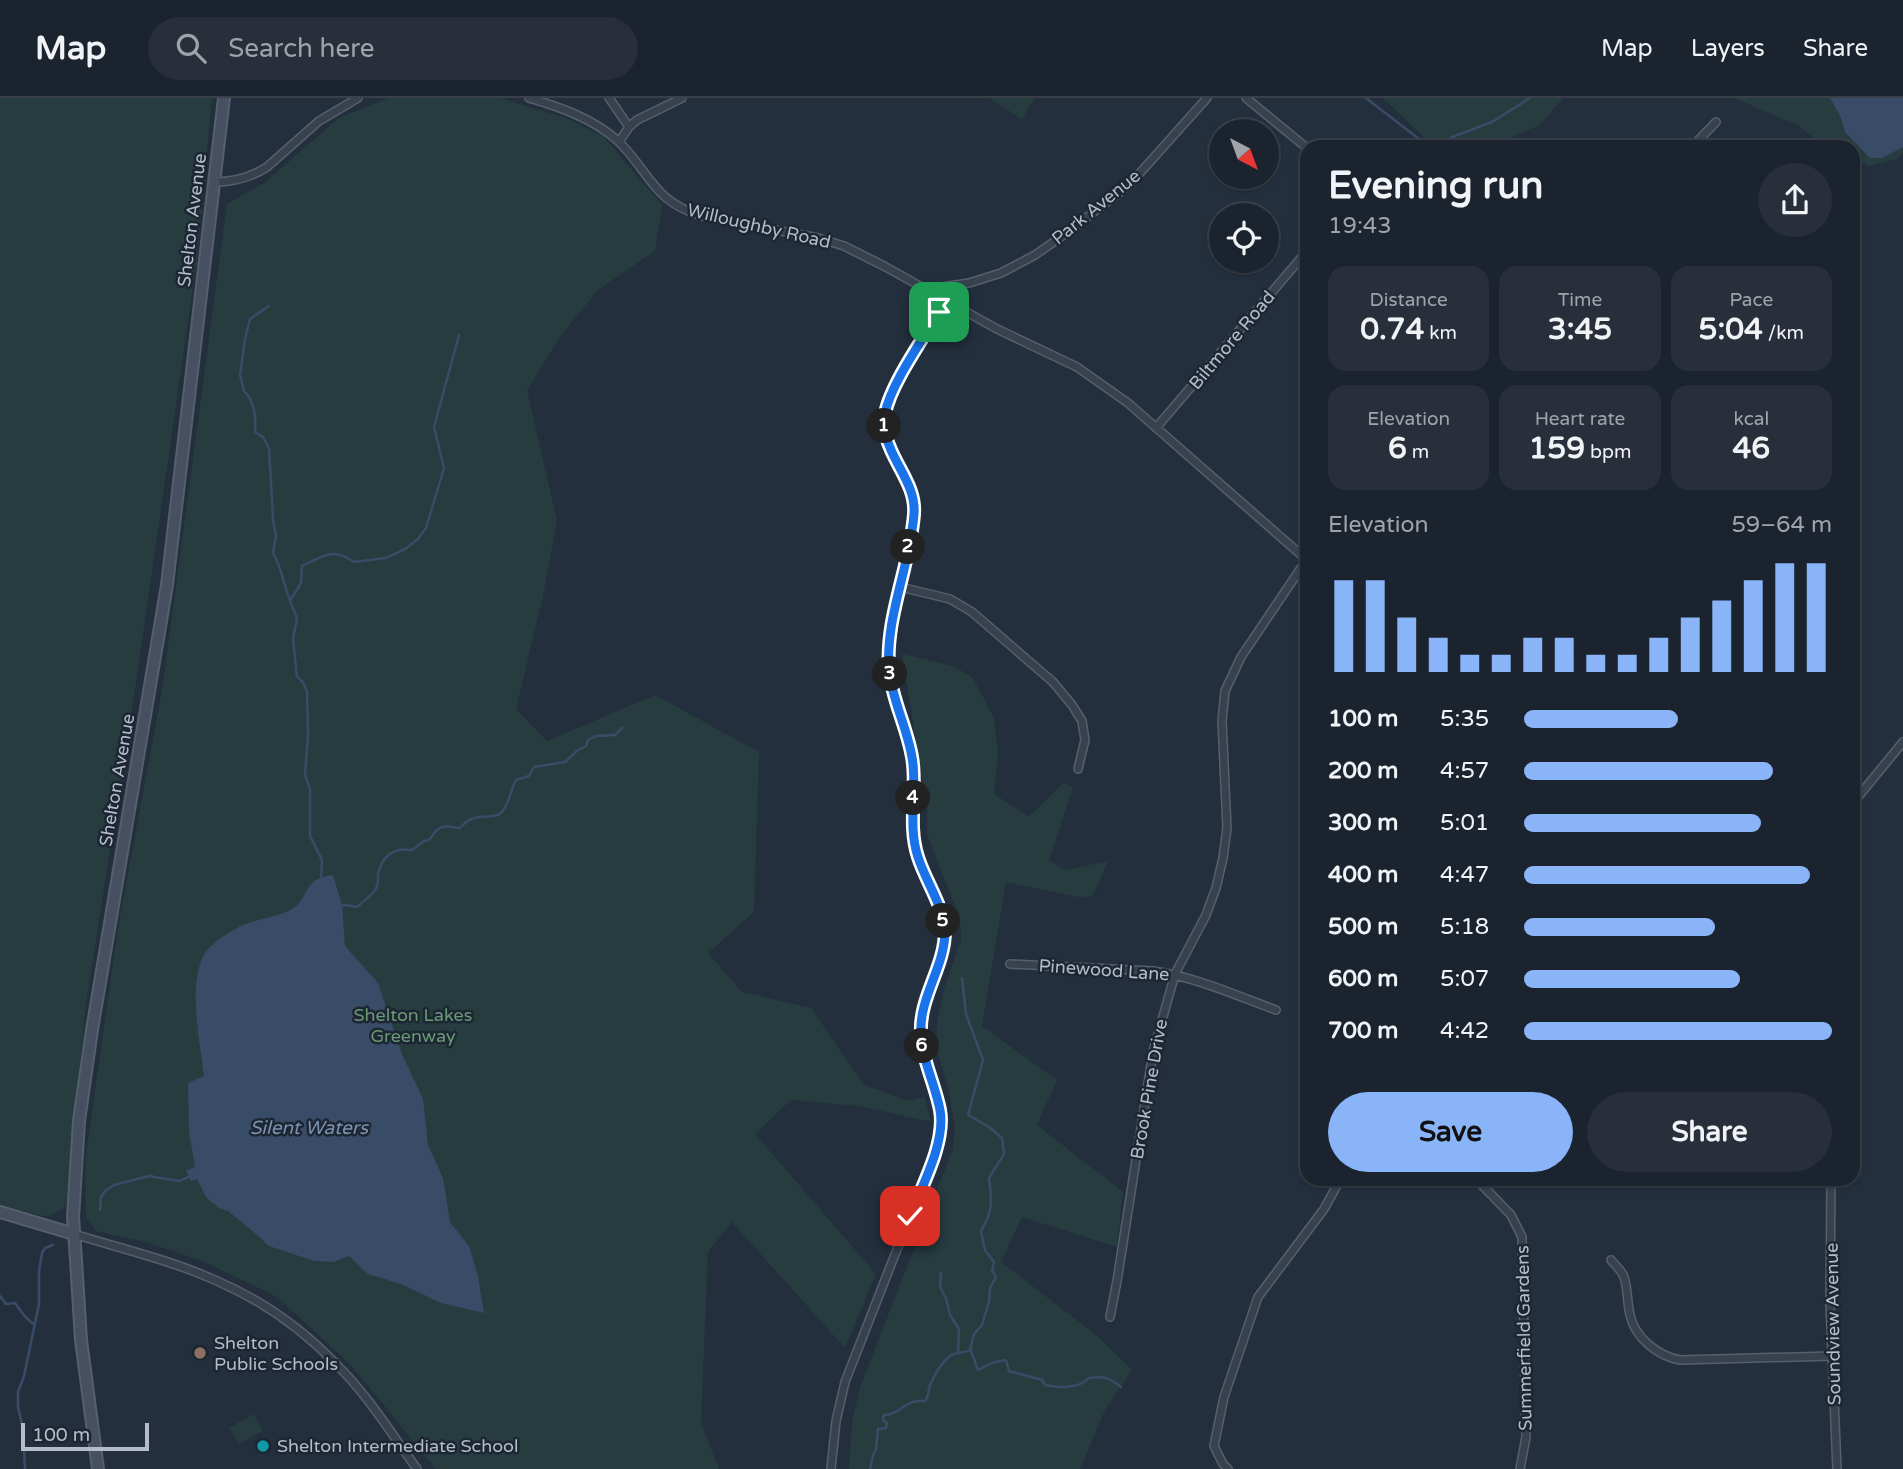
<!DOCTYPE html>
<html lang="en">
<head>
<meta charset="utf-8">
<style>
  :root { --surface:#1b232e; --page:#282f3a; --text:#f1f3f6; --muted:#a0a4aa; --line:#39404a; --accent:#8ab4f8 }
  body { margin:0; font-family:"Varela Round",sans-serif; background:var(--page); color:var(--text); height:100vh; display:flex; flex-direction:column; font-size:26px; white-space:nowrap }
  * { box-sizing:border-box; margin:0 }
  p { font-size:23px; color:var(--muted) }
  .icon { flex:none; width:38px; height:38px; fill:none; stroke:currentColor; stroke-width:2; stroke-linecap:round; stroke-linejoin:round }
  .map { position:relative; flex:1; overflow:hidden }
  .panel { position:absolute; left:1300px; top:42px; width:560px; height:1046px; display:flex; flex-direction:column; background:var(--surface); border-radius:21px; box-shadow:0 2px 5px #0004,0 0 0 2px var(--line) }
  .panel>* { flex:none }
  .needle { width:46px; rotate:139deg }
  .buttons { position:absolute; left:1209px; top:21px; display:grid; gap:14px }
  .buttons a { display:grid; place-items:center; width:70px; height:70px; border-radius:50%; background:var(--surface); box-shadow:0 2px 5px #0004,0 0 0 2px var(--line); font-size:35px }
  .scale { position:absolute; left:21px; bottom:18px; width:128px; box-sizing:border-box; padding-left:7px; border:4px solid #b4bcc9; border-top:0; font-size:19px; line-height:24px; white-space:nowrap; color:#b4bcc9; -webkit-text-stroke:5px #1d2633; paint-order:stroke }
  .pin { position:absolute; display:grid; place-items:center; width:60px; height:60px; color:#fff; margin:-30px; border-radius:14px; box-shadow:0 4px 10px #0006 }
  .km { position:absolute; width:35px; height:35px; margin:-18px; border-radius:50%; background:#222; color:#fff; font-size:19px; line-height:35px; text-align:center }
  .round { display:grid; place-items:center; flex:none; width:74px; height:74px; border-radius:37px; background:var(--page) }
  .head { display:flex; align-items:center; justify-content:space-between; height:119px; padding:0 28px }
  h1 { font-size:38px; font-weight:700; line-height:52px }
  .figures { display:grid; grid-template-columns:repeat(3,1fr); gap:10px; height:119px; padding:7px 28px }
  .figures div { display:grid; align-content:center; border-radius:18px; background:var(--page); text-align:center }
  .figures b { font-size:30px; font-weight:700 }
  .figures small { font-size:19px; font-weight:400 }
  .figures p { font-size:19px }
  .chart { height:196px; padding:14px 28px }
  .chart p { display:flex; justify-content:space-between }
  .chart svg { width:100%; height:126px; margin-top:7px; stroke:var(--accent); stroke-width:6 }
  .action { display:flex; gap:14px; margin-top:auto; padding:14px 28px }
  .action a { flex:1; height:80px; border-radius:42px; background:var(--accent); color:#111; font-size:28px; font-weight:700; line-height:80px; text-align:center }
  .action a+a { background:var(--page); color:var(--text) }
  ul { padding:0 28px; list-style:none; font-size:23px }
  li { display:grid; grid-template-columns:112px 84px 1fr; align-items:center; height:52px }
  li i { height:18px; border-radius:9px; background:var(--accent) }
  header { display:flex; align-items:center; gap:42px; box-sizing:border-box; height:98px; padding:0 35px; background:var(--surface); border-bottom:2px solid var(--line) }
  header strong { font-size:33px }
  nav { display:flex; gap:38px; margin-inline-start:auto; font-size:24px }
  .search { width:490px; height:63px; background:var(--page); display:flex; align-items:center; gap:18px; box-sizing:border-box; padding:0 24px; border-radius:38px; color:var(--muted); font-size:26px }
  .map>svg:first-child { display:block }
</style>
</head>
<body>
<header>
<strong>Map</strong>
<div class="search"><svg class="icon" aria-label="search" viewBox="0 0 24 24"><circle cx="10" cy="10" r="6"/><path d="M15 15l6 6"/></svg>Search here</div>
<nav><a>Map</a><a>Layers</a><a>Share</a></nav>
</header>
<div class="map">
<svg width="1903" height="1371" viewBox="0 0 1903 1371">
  <rect width="100%" height="100%" fill="#242f3e"/>
  <path fill="#263c3f" d="M0 0H212L197 161 136 585 86 906 66 1108 48 1119 0 1108Z
    M389 0H499L564 19 603 38 662 107 655 153 599 191 562 236 527 292 557 423 543 498 516 611 547 643 655 597 759 654 754 814 708 855 742 894 811 910 864 987 909 1003 925 999 931 1024 859 1008 791 1002 755 1036 876 1176 845 1250 732 1124 708 1154 701 1325 719 1371H436L351 1267 277 1199 205 1164 146 1144 96 1133 86 1120 85 1064 118 830 162 592 227 106 264 85 339 20Z
    M989 0H1033L1034 1 1022 21Z
    M1383 0H1563L1540 27 1486 49H1434Z
    M1734 0H1903V55L1897 61 1869 68 1853 60V49H1831L1818 43 1799 28Z
    M902 556 954 568 973 580 994 620 998 653 994 696 1029 719 1063 685 1073 689 1049 763 1065 772 1108 763 1093 797 1083 800 1006 784 982 928 1057 982 1037 1027 1123 1094 1117 1149 1022 1119 1001 1164 1095 1236 1132 1272 1105 1312 1080 1371H849L852 1323 861 1287 953 1051 955 1029 948 990 937 953V925L944 891 961 842 960 821 927 736V710Z
    M254 1316 263 1333 239 1346 229 1330Z"/>
  <path fill="#394c67" d="M1830 0H1903V49L1882 60H1870L1845 34 1841 20Z
    M333 777 342 807 345 848 378 885 402 956 423 1001 428 1047 443 1080 450 1124 469 1148 478 1178 484 1215 441 1205 401 1186 368 1176 349 1158 333 1164 314 1163 269 1148 249 1130 228 1113 219 1110 206 1099 197 1081 191 1083 186 1073 195 1069 189 1033 188 985 204 978C200 944 187 885 205 855 212 844 228 835 239 829 255 821 274 820 290 812 311 802 300 780 333 777Z"/>
  <g fill="none" stroke-linecap="round" stroke-linejoin="round">
    <path stroke="#394c67" stroke-width="2.5" d="M1366 0 1419 41 1427 49
      M1438 49 1452 39 1492 24 1530 0
      M269 208 250 221 245 241 240 277 244 293C255 303 256 320 255 334L263 339 269 350 273 422 276 438 273 455C282 470 283 486 290 502
      M321 779 322 762 310 738V691L305 677 308 637 307 594 303 584 297 579 293 541 297 520 290 503 301 485 302 468C323 458 333 449 354 464L386 460 405 451 418 441 426 430 444 370 434 329 459 237
      M342 808 345 807 357 809C363 803 375 796 377 788 378 787 378 777 378 776 382 758 394 749 412 752L424 743 429 742C440 726 442 727 460 730 476 711 492 724 502 714 509 706 511 691 516 682L529 678 534 669 565 664 577 653 586 648 588 642 596 638 615 637 622 630
      M100 1112 101 1099 105 1093 114 1087 149 1078 179 1083 191 1078
      M941 1175 940 1189 946 1200 950 1217 959 1231 958 1255
      M0 1198 6 1206 15 1205C21 1213 25 1221 34 1226
      M971 1253 978 1272 992 1265 1006 1262 1009 1273 1042 1282 1045 1287C1059 1290 1079 1291 1089 1280 1104 1278 1109 1279 1121 1289
      M25 1371 23 1331 18 1309V1294L24 1278 39 1206V1174L42 1155 45 1150 53 1147
      M870 1371 873 1357 876 1351 878 1331 886 1330 887 1325 883 1322 884 1317C901 1317 904 1301 925 1303 929 1298 928 1293 930 1287 934 1278 944 1259 954 1256 960 1254 964 1255 970 1252L974 1236 982 1227 989 1204 990 1190 996 1179 992 1172 994 1164 985 1152 981 1133C993 1114 992 1102 989 1080L1004 1056 1002 1040 989 1029 968 1017 983 962 966 916 962 880"/>
    <defs>
      <path id="street" d="M529 0C560 9 594 21 618 43 650 74 653 104 702 118L818 140 844 148 884 168 997 231 1077 269 1128 305 1307 462
        M609 0 629 29
        M1246 0 1307 50
        M619 44 629 29 637 22 682 0
        M1692 49 1716 24
        M214 84C234 84 250 80 267 69L319 23 358 0
        M930 194 942 189 969 185 1001 175 1035 157 1065 136 1120 94 1139 76 1207 0
        M953 207 963 186
        M1156 330 1307 153
        M900 489 950 501 972 514 1053 584 1072 607 1082 623 1085 642 1078 671
        M1853 705 1903 644
        M1010 866 1153 873C1196 879 1235 897 1276 912
        M1477 1082 1511 1117 1522 1139 1526 1339 1520 1371
        M1831 1082 1830 1206 1837 1371
        M74 1136C122 1151 171 1162 217 1183 261 1202 302 1231 335 1265 367 1296 391 1335 417 1371
        M1611 1162C1615 1167 1622 1173 1624 1179 1628 1191 1627 1205 1630 1217 1635 1240 1658 1258 1680 1262L1832 1258
        M1110 1219 1117 1183 1153 954 1175 876 1206 817 1216 790 1223 760 1227 730 1222 623 1225 593 1241 559 1307 461
        M831 1371 836 1323 845 1284 936 1052C938 1043 941 1035 941 1026 942 996 923 968 921 938 919 900 948 862 944 829 941 803 923 780 916 754 909 726 917 698 914 669 910 639 896 612 891 582 888 568 888 554 889 539L910 442 914 406 911 394 890 351 886 339 884 317 892 295 946 203
        M1228 1371 1223 1366 1214 1348 1224 1299 1258 1199 1324 1111 1340 1082"/>
      <path id="secondary" d="M0 1114 74 1136
        M98 1371 81 1242 76 1162 73 1119 79 1023 92 932 167 487 224 0"/>
    </defs>
    <use href="#street" stroke="#565f6c" stroke-width="10"/>
    <use href="#secondary" stroke="#565f6c" stroke-width="14"/>
    <use href="#street" stroke="#38414e" stroke-width="7"/>
    <use href="#secondary" stroke="#465061" stroke-width="10"/>
  </g>
  <g fill="none" stroke-linecap="round" stroke-linejoin="round">
    <defs>
      <path id="route" d="M910 1118C922 1088 946 1044 940 1012 935 986 922 962 921 935 919 899 945 869 945 833 944 809 925 782 918 759 907 726 918 692 912 659 907 629 892 602 889 572 885 519 910 469 914 416 916 392 900 373 891 352 886 341 882 328 885 316 890 287 923 241 939 214"/>
    </defs>
    <use href="#route" stroke="#fff" stroke-width="14"/>
    <use href="#route" stroke="#1a73e8" stroke-width="9"/>
  </g>
  <circle fill="#8d6e63" stroke="#1d2633" stroke-width="2.5" cx="200" cy="1255" r="7"/>
  <circle fill="#0f9aa8" stroke="#1d2633" stroke-width="2.5" cx="263" cy="1348" r="7"/>
  <g text-anchor="middle" stroke-width="5" stroke-linejoin="round" paint-order="stroke">
    <g font-size="18" fill="#b4bcc9" stroke="#1d2633">
      <text transform="translate(1096 109) rotate(-39)" y="6">Park Avenue</text>
      <text transform="translate(192 122) rotate(-83)" y="6">Shelton Avenue</text>
      <text transform="translate(759 128) rotate(13)" y="6">Willoughby Road</text>
      <text transform="translate(1232 242) rotate(-50)" y="6">Biltmore Road</text>
      <text transform="translate(117 682) rotate(-80)" y="6">Shelton Avenue</text>
      <text transform="translate(1104 872) rotate(4)" y="6">Pinewood Lane</text>
      <text transform="translate(1149 991) rotate(-80)" y="6">Brook Pine Drive</text>
      <text transform="translate(1833 1226) rotate(-91)" y="6">Soundview Avenue</text>
      <text transform="translate(1524 1240) rotate(-91)" y="6">Summerfield Gardens</text>
    </g>
    <g font-size="18" fill="#6b9a76" stroke="#1d2633">
      <text x="413" y="923">Shelton Lakes<tspan x="413" dy="21">Greenway</tspan></text>
    </g>
    <g font-size="18" fill="#b4bcc9" stroke="#1d2633" text-anchor="start">
      <text x="214" y="1251">Shelton<tspan x="214" dy="21">Public Schools</tspan></text>
      <text x="277" y="1354">Shelton Intermediate School</text>
    </g>
    <g font-size="19" font-style="italic" fill="#7c92b1" stroke="#1d2633">
      <text x="309" y="1036">Silent Waters</text>
    </g>
  </g>
</svg>
<div class="buttons">
<a><svg class="needle" viewBox="-14 -14 28 28"><path d="M0-13l5 13h-10z" fill="#e53935"/><path d="M0 13l5-13h-10z" fill="#a0a4aa"/></svg></a>
<a><svg class="icon" aria-label="locate" viewBox="0 0 24 24"><circle cx="12" cy="12" r="6"/><path d="M12 2v4M12 18v4M2 12h4M18 12h4"/></svg></a>
</div>
<div class="scale">100 m</div>
<div class="pin" style="left:939px;top:214px;background:#1e9e55"><svg class="icon" aria-label="arrive" viewBox="0 0 24 24"><path d="M6 21V4h12l-3 4 3 4H6"/></svg></div>
<div class="pin" style="left:910px;top:1118px;background:#d93025"><svg class="icon" aria-label="check" viewBox="0 0 24 24"><path d="M5 12l5 5 9-10"/></svg></div>
<b class="km" style="left:884px;top:328px">1</b>
<b class="km" style="left:908px;top:449px">2</b>
<b class="km" style="left:890px;top:576px">3</b>
<b class="km" style="left:913px;top:700px">4</b>
<b class="km" style="left:943px;top:823px">5</b>
<b class="km" style="left:922px;top:948px">6</b>
<section class="panel">
<div class="head"><div><h1>Evening run</h1><p>19:43</p></div><a class="round"><svg class="icon" aria-label="share" viewBox="0 0 24 24"><path d="M12 15V3M7 8l5-5 5 5M5 13v7h14v-7"/></svg></a></div>
<div class="figures">
<div><p>Distance</p><b>0.74<small> km</small></b></div>
<div><p>Time</p><b>3:45</b></div>
<div><p>Pace</p><b>5:04<small> /km</small></b></div>
</div>
<div class="figures">
<div><p>Elevation</p><b>6<small> m</small></b></div>
<div><p>Heart rate</p><b>159<small> bpm</small></b></div>
<div><p>kcal</p><b>46</b></div>
</div>
<div class="chart"><p><span>Elevation</span>59–64 m</p>
<svg viewBox="0 0 160 44" preserveAspectRatio="none"><path d="M5 44V12M15 44V12M25 44V25M35 44V32M45 44V38M55 44V38M65 44V32M75 44V32M85 44V38M95 44V38M105 44V32M115 44V25M125 44V19M135 44V12M145 44V6M155 44V6"/></svg>
</div>
<ul>
<li><b>100 m</b>5:35<i style="width:50%"></i></li>
<li><b>200 m</b>4:57<i style="width:81%"></i></li>
<li><b>300 m</b>5:01<i style="width:77%"></i></li>
<li><b>400 m</b>4:47<i style="width:93%"></i></li>
<li><b>500 m</b>5:18<i style="width:62%"></i></li>
<li><b>600 m</b>5:07<i style="width:70%"></i></li>
<li><b>700 m</b>4:42<i style="width:100%"></i></li>
</ul>
<div class="action"><a>Save</a><a>Share</a></div>
</section>
</div>
</body>
</html>
